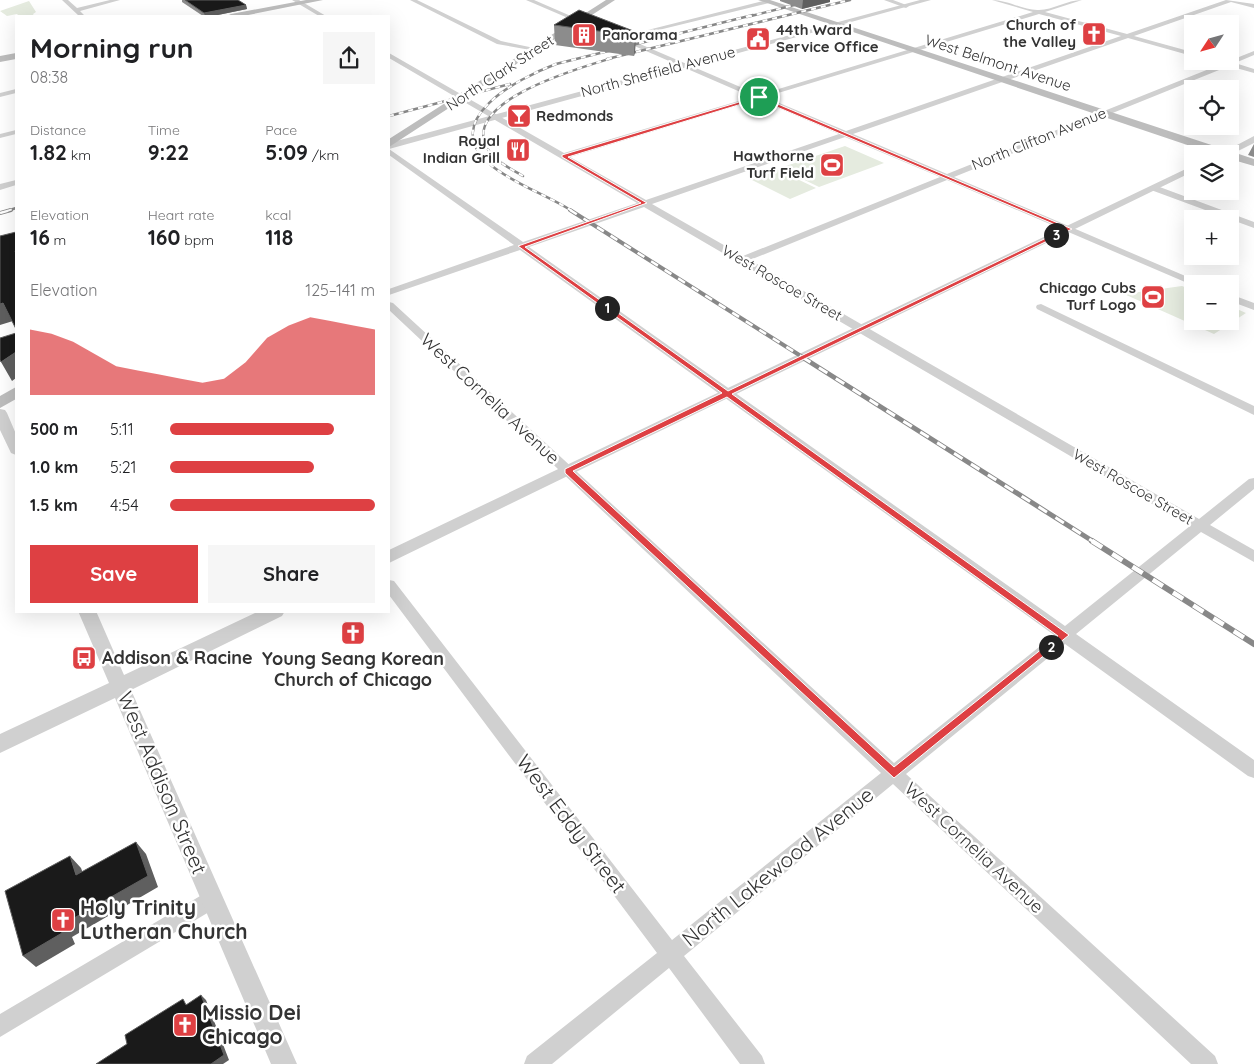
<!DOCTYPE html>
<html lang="en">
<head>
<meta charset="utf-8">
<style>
  :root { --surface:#fff; --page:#f6f6f6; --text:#202124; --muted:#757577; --accent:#de4043 }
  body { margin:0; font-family:Quicksand,sans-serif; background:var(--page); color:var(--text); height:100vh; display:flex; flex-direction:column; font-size:19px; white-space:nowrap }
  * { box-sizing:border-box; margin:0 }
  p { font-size:16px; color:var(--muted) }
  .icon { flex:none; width:28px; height:28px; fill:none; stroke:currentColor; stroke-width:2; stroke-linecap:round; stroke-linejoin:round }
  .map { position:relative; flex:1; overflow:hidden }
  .drawer { position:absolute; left:15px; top:15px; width:375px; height:598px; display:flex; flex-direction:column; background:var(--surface); border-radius:0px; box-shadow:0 5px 20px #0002 }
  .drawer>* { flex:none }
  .needle { width:32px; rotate:234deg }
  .buttons { position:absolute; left:1184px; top:15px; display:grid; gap:10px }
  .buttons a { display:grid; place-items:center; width:55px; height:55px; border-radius:0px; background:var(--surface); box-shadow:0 5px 20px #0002; font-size:25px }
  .pin { position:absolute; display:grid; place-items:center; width:42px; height:42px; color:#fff; margin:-21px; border:2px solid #fff; border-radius:50%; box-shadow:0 1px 5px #0007 }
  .km { position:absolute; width:25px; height:25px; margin:-12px; border-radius:50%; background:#222; color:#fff; font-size:14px; line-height:25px; text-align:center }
  .round { display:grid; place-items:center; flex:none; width:52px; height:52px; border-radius:0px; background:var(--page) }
  .headline { display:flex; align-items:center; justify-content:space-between; height:85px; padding:0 15px }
  h1 { font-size:28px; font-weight:800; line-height:38px }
  .stats { display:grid; grid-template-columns:repeat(3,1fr); gap:8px; height:85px; padding:5px 15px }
  .stats div { display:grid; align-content:center }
  .stats b { font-size:21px; font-weight:800 }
  .stats small { font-size:14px; font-weight:400 }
  .stats p { font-size:14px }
  .chart { height:140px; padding:10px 15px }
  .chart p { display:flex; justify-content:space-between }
  .chart svg { width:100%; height:90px; margin-top:5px; fill:var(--accent); opacity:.7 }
  .cta { display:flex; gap:10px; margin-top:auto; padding:10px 15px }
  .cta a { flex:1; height:58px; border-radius:0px; background:var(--accent); color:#fff; font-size:20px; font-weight:800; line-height:58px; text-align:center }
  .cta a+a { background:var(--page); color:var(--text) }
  ul { padding:0 15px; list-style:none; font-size:16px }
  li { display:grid; grid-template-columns:80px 60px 1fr; align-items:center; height:38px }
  li i { height:12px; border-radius:6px; background:var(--accent) }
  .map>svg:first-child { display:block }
</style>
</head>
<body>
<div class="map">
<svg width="1254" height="1064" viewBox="0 0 1254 1064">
  <rect width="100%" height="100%" fill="#fff"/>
  <path fill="#e5ebdf" d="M29 1 36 12 33 14 34 16H19L17 14 7 16 0 11Z
    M845 146 884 163 819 187 780 168Z
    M774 168 816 188 790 199 748 178Z
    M1182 286 1192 290V321H1230V306L1246 313 1214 334 1124 294Z"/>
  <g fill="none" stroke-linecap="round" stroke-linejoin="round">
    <path fill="#d0d0d0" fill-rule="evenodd" d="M62 0H68L77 8 110 0H120L80 11 85 16H79Z
      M292 0H299L326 16H319Z
      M410 0H417L501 41 539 49 536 51 497 44Z
      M526 0H534L587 23 582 24Z
      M767 0 769 3 626 38 759 95 1033 12 992 0C1008 0 1025 11 1039 10 1053 10 1067 0 1082 0L1045 12 1127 34 1226 0 1254 4V8L1231 2 1134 36 1192 52V56L1128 38 853 134 947 174 1254 51V55L1235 63 1254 69V73L1229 66 954 177 1204 284 1192 285 947 180 750 260 1199 519 1249 479 1254 478V489L1210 525 1254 550V562L1201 532 1076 634 1254 760V778L1248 776 1065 644 906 774 1215 1056 1218 1064H1191L893 784 684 956 762 1056 765 1064H740L669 968 552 1064H524L527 1056 657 953 389 595V580L394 581 672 940 881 773 389 310V302L393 303 894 763 1054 635 520 250 389 295V289L514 245 389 155V149L523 242 637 203 389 58V53L564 153 752 97 616 38ZM1039 14 1121 36 846 131 765 97ZM758 99 839 134 646 200 570 157ZM845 137 940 177 743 256 652 204ZM644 207 1190 526 1065 626 529 247Z
      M884 0H893L909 6 906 8Z
      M16 89V93L0 97V93Z
      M16 130V134L0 138V134Z
      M16 180V185L0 190V184Z
      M1151 186H1157L1254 222V228L1151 190Z
      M1230 294 1254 303V310L1230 301Z
      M1041 304 1254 406V415L1037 309 1036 307 1037 305Z
      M212 889 219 892 222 899 219 906 0 1037V1014Z"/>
    <path fill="#d0d0d0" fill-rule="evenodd" d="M920 0H931L389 149V143Z
      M1254 136V143L1230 155 1220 154Z
      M1192 166V172L389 563V550Z
      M0 409 5 410 7 413 16 434V455L11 453 0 430Z
      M78 611H96L124 675 259 611H285L282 616 131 690 297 1064H271L115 698 0 753V734L109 683Z"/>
    <path fill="#bdbdbd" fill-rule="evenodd" d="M306 0H323L243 16H227L231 14Z
      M606 0H615L389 147V139Z
      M758 0H770L1254 159V166L1230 159V154H1214Z
      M16 53V59L0 62V56Z
      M16 387V399L0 408V396Z"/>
    <defs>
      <path id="rail-far3" d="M747 17 814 0
        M607 59 850 0
        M389 116 510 84
        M523 176C511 169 497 162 489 151 455 102 583 67 612 58
        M7 211 16 208
        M572 211C547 195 516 185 492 166 435 121 519 78 556 64L753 15"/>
      <path id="rail-far2" d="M570 210 804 358
        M0 213 11 210"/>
      <path id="rail-far1" d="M802 357 1094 542"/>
      <path id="rail" d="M1092 541 1254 644"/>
    </defs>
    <use href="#rail-far3" stroke="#888" stroke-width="2.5"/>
    <use href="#rail-far2" stroke="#888" stroke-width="4"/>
    <use href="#rail-far1" stroke="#888" stroke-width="5"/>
    <use href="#rail" stroke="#888" stroke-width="6"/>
    <use href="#rail-far3" stroke="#fff" stroke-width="2" stroke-dasharray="5" stroke-linecap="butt"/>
    <use href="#rail-far2" stroke="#fff" stroke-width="2.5" stroke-dasharray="8" stroke-linecap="butt"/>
    <use href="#rail-far1" stroke="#fff" stroke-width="3" stroke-dasharray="10" stroke-linecap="butt"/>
    <use href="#rail" stroke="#fff" stroke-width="4.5" stroke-dasharray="12" stroke-linecap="butt"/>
  </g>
  <path fill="#8c8c8c" d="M182 0H238L246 5 247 9 213 16H203L182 2Z
    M780 0H830V2L802 9 780 1Z
    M554 25 636 32 635 52 634 56 555 45Z
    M1254 144V157L1248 155Z"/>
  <path fill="#5f5f5f" d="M803 0H830V2L802 9Z
    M246 5 247 9 213 16H205L204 13Z
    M636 32 635 52 634 56 635 36Z
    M3 303 13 321 0 325V304Z
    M16 352V378L12 381 1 362Z
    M136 842 146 854 158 887 72 937 75 944 36 967 23 956 60 926Z
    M70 856 81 868 88 887 76 875Z
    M201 995 206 1000 229 1060 223 1064H211Z"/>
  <path fill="#1a1a1a" stroke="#5f5f5f" d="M185 0H238L246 5 204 13Z
    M579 10 636 32 635 36 554 25Z
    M16 232V250L15 251 16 253V329L3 303 0 304V236Z
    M16 333V352L1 362 0 360V338Z
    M136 842 148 876 60 926 62 933 23 956 5 891 70 856 76 875Z
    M201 995 224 1055 211 1064H96L127 1044 125 1035 183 999 186 1005Z"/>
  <path fill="#de4043" stroke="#fff" fill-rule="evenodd" d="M759 96 1072 229 732 394 1069 635 894 778 565 473V469L722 393 518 246 641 203 562 157V155ZM758 99 1065 229 728 391 525 247 647 203 568 157ZM727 397 1058 636 894 767 573 471Z"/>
  <defs>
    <symbol id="church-square" viewBox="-11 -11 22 22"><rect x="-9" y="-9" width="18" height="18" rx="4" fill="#de4043" stroke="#fff"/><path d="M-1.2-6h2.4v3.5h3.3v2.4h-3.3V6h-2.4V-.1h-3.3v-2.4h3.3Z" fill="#fff"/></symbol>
    <symbol id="building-square" viewBox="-11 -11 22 22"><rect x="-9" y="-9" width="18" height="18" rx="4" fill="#de4043" stroke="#fff"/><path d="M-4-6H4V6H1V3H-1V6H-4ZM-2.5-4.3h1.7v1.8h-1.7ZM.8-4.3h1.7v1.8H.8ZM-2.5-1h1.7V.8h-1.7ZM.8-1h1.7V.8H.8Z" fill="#fff"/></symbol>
    <symbol id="civic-square" viewBox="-11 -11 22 22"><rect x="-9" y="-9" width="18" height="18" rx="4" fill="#de4043" stroke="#fff"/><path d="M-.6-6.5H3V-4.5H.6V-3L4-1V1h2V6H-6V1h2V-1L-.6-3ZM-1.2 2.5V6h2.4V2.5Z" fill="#fff"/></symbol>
    <symbol id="bar-square" viewBox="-11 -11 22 22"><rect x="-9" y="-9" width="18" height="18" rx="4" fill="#de4043" stroke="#fff"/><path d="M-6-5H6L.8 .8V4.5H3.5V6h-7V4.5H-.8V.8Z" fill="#fff"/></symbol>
    <symbol id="restaurant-square" viewBox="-11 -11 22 22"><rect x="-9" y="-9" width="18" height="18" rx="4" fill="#de4043" stroke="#fff"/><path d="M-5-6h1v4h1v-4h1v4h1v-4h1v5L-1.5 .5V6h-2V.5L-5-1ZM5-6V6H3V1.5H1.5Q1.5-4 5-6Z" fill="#fff"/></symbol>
    <symbol id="stadium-square" viewBox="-11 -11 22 22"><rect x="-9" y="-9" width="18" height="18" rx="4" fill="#de4043" stroke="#fff"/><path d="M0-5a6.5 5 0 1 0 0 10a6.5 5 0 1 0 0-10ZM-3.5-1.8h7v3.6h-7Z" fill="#fff"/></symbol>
    <symbol id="bus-square" viewBox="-11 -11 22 22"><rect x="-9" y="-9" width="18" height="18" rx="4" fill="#de4043" stroke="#fff"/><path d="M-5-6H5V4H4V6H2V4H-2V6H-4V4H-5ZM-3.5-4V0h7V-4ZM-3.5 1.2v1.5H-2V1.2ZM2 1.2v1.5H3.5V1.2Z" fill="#fff"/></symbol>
  </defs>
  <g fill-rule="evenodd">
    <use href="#church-square" x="1080" y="20" width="28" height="28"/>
    <use href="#building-square" x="570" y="21" width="28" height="28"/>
    <use href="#civic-square" x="744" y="25" width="28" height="28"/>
    <use href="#bar-square" x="505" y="102" width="28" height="28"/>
    <use href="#restaurant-square" x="504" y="136" width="28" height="28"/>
    <use href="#stadium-square" x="818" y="151" width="28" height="28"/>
    <use href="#stadium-square" x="1139" y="283" width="28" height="28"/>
    <use href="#church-square" x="339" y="619" width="28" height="28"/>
    <use href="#bus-square" x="70" y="644" width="28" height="28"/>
    <use href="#church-square" x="49" y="906" width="28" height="28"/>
    <use href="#church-square" x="171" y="1011" width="28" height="28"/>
  </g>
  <g text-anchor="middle" stroke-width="5" stroke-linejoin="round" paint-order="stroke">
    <g font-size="15" font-weight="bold" fill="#333" stroke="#fff" text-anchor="end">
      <text x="1076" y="30">Church of<tspan x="1076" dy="17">the Valley</tspan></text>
      <text x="776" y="35" text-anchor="start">44th Ward<tspan x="776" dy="17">Service Office</tspan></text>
      <text x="602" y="40" text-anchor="start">Panorama</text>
      <text x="536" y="121" text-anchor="start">Redmonds</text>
      <text x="500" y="146">Royal<tspan x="500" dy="17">Indian Grill</tspan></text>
      <text x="814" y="161">Hawthorne<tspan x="814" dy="17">Turf Field</tspan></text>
      <text x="1136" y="293">Chicago Cubs<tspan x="1136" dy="17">Turf Logo</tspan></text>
    </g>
    <g font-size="15" fill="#333" stroke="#fff">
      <text transform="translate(998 63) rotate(18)" y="5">West Belmont Avenue</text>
      <text transform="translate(658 72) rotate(-15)" y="5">North Sheffield Avenue</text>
      <text transform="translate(500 73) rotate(-33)" y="5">North Clark Street</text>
      <text transform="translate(1039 139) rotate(-22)" y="5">North Clifton Avenue</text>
      <text transform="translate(782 283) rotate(30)" y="5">West Roscoe Street</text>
      <text transform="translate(1133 487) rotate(30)" y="5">West Roscoe Street</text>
    </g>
    <g font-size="18" fill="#333" stroke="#fff">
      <text transform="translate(490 399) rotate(43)" y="6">West Cornelia Avenue</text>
      <text transform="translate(974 848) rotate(43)" y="6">West Cornelia Avenue</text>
    </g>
    <g font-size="18" font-weight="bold" fill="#333" stroke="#fff" text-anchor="start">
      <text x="102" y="664">Addison &amp; Racine</text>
      <text x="353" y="665" text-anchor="middle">Young Seang Korean<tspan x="353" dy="21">Church of Chicago</tspan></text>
    </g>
    <g font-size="21" fill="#333" stroke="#fff">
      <text transform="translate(162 783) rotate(67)" y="7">West Addison Street</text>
      <text transform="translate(571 824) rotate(53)" y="7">West Eddy Street</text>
      <text transform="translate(778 867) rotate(-39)" y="7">North Lakewood Avenue</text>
    </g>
    <g font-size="21" font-weight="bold" fill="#333" stroke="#fff" text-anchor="start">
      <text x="80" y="915">Holy Trinity<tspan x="80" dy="24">Lutheran Church</tspan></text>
      <text x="202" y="1020">Missio Dei<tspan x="202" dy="24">Chicago</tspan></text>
    </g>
  </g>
</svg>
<div class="buttons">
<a><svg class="needle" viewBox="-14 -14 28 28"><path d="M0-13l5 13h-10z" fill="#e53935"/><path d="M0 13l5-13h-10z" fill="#757577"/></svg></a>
<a><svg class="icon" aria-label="locate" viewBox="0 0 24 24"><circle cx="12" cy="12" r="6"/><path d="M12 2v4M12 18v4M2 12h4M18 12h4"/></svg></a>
<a><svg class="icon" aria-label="layers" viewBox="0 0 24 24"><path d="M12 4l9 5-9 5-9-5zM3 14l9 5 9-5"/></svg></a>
<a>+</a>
<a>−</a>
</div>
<div class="pin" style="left:759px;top:97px;background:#1e9e55"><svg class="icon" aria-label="arrive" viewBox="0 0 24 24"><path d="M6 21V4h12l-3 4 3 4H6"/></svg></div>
<b class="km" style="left:607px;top:308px">1</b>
<b class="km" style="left:1051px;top:647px">2</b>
<b class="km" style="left:1056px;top:235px">3</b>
<section class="drawer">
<div class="headline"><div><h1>Morning run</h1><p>08:38</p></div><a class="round"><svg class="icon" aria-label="share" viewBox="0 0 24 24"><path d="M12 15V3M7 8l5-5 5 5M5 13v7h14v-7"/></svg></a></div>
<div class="stats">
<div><p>Distance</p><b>1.82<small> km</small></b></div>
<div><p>Time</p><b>9:22</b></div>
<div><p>Pace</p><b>5:09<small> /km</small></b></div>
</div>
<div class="stats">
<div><p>Elevation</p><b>16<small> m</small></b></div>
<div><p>Heart rate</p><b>160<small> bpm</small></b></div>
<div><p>kcal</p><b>118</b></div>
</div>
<div class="chart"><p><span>Elevation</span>125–141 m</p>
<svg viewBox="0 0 160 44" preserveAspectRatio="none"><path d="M0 44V12L10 14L20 18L30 24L40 30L50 32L60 34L70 36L80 38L90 36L100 28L110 16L120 10L130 6L140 8L150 10L160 12V44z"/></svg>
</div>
<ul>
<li><b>500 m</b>5:11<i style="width:80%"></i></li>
<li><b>1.0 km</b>5:21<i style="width:70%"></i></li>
<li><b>1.5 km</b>4:54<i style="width:100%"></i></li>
</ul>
<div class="cta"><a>Save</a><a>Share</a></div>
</section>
</div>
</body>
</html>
